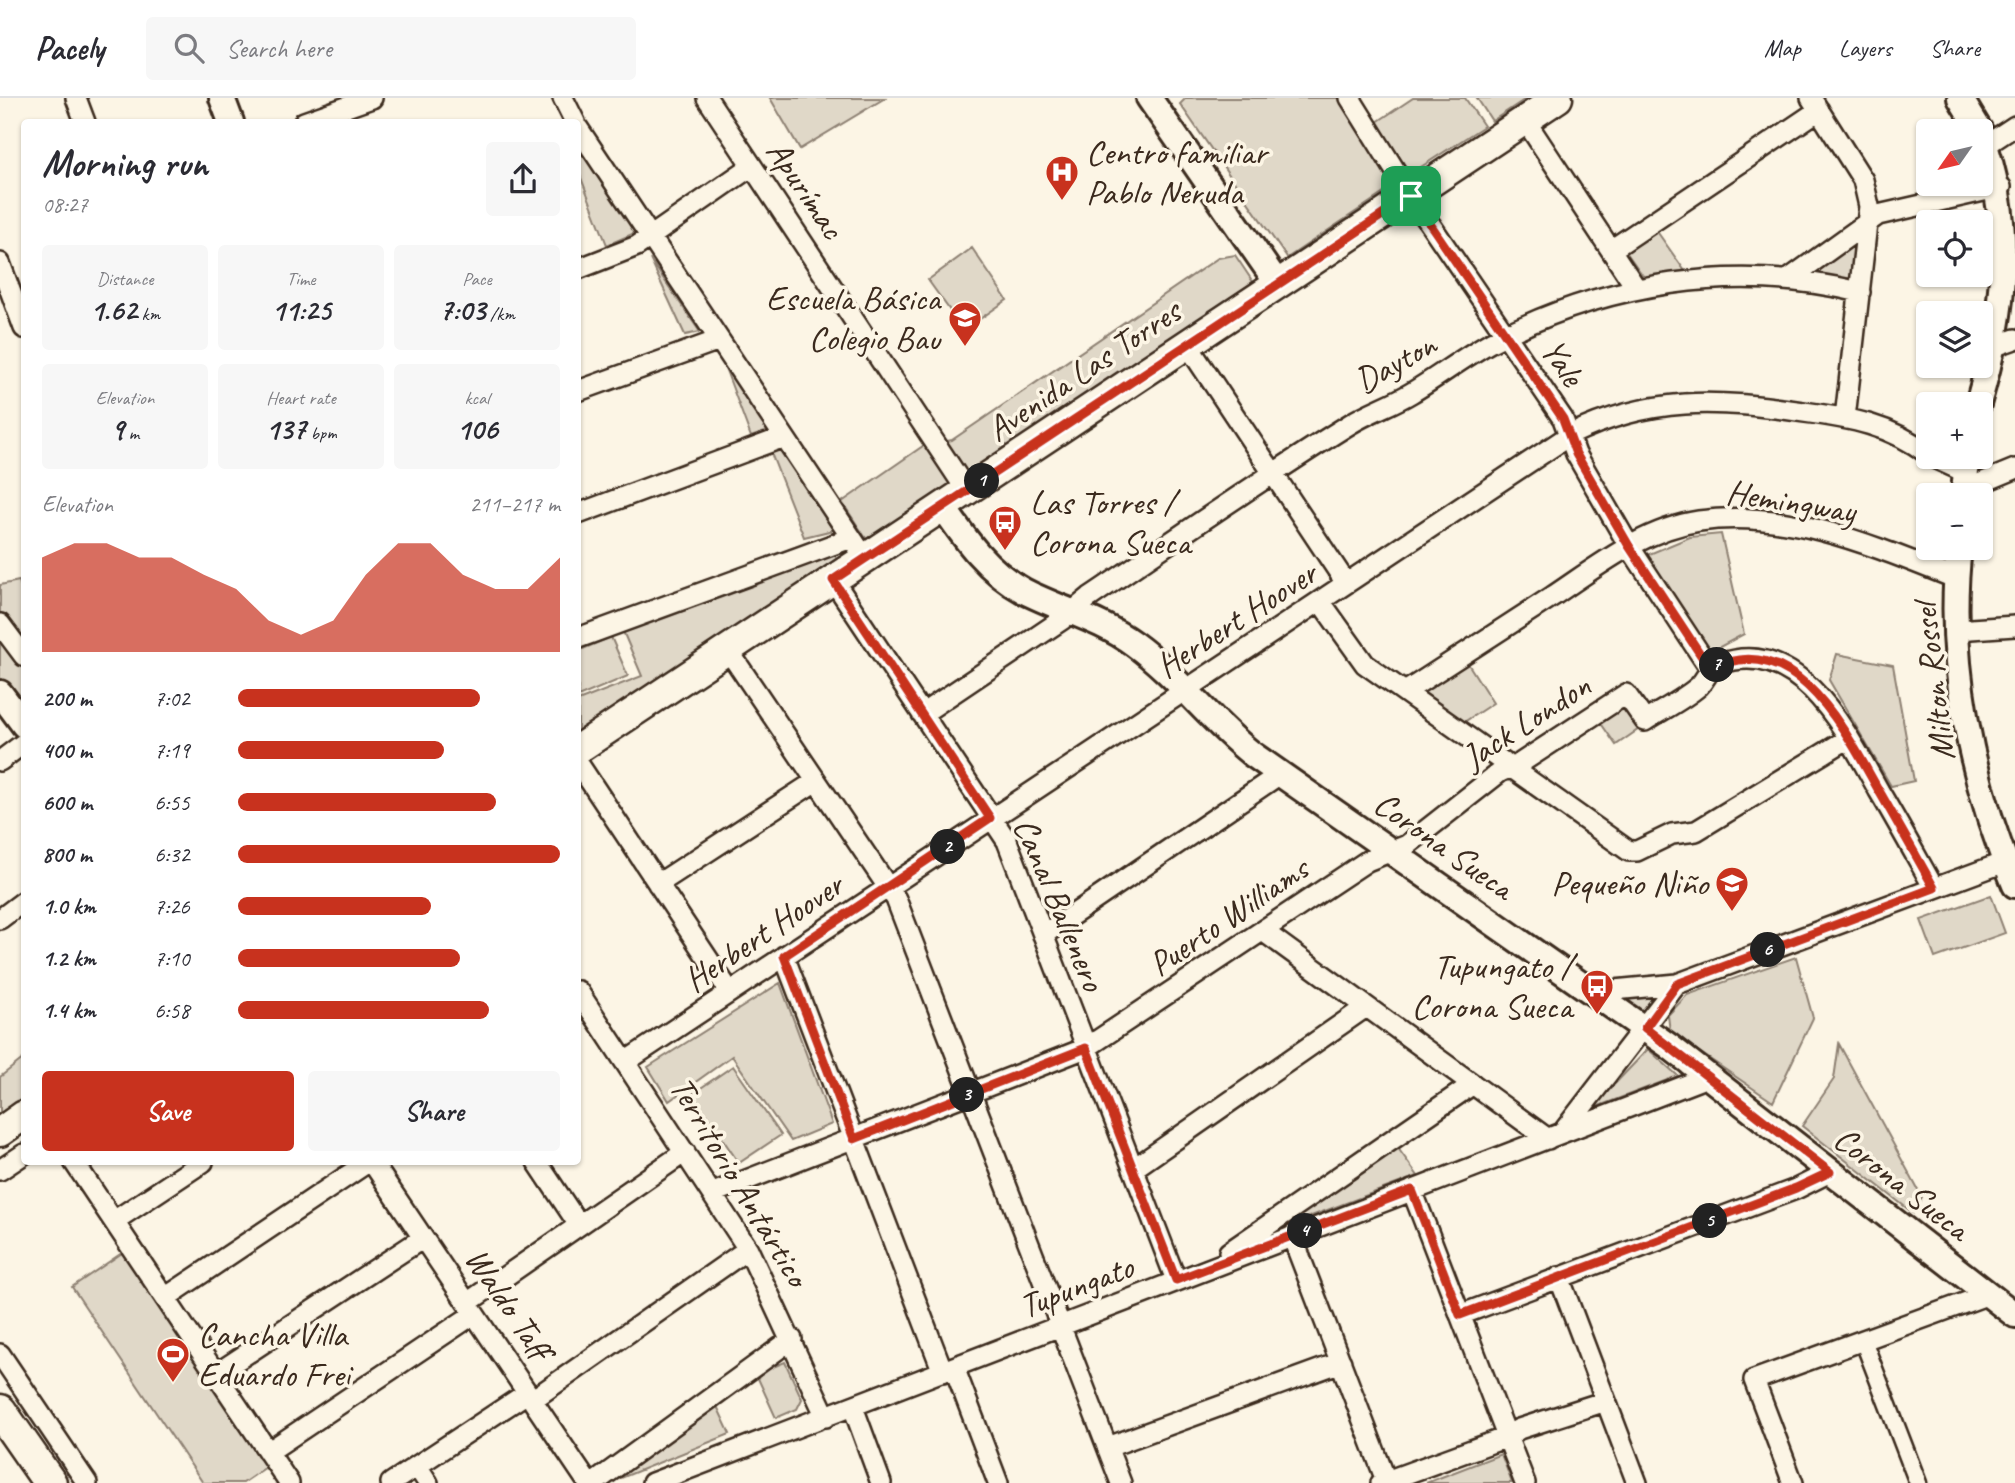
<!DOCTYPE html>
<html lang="en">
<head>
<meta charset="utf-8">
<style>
  :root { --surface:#fff; --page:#f7f7f7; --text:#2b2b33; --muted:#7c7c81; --line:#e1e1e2; --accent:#c8321e }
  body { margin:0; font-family:Caveat,sans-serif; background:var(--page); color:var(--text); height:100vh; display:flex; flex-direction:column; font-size:26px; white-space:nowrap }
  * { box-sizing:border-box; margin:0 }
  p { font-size:23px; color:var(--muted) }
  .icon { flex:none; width:38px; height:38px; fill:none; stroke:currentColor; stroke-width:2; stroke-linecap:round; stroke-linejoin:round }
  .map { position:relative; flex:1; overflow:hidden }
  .details { position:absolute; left:21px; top:21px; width:560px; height:1046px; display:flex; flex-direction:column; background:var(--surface); border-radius:7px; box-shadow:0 2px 5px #0004 }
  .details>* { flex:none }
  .needle { width:46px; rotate:236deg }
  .tools { position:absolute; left:1916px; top:21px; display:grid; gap:14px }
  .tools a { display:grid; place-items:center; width:77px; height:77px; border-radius:7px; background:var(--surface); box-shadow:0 2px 5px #0004; font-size:35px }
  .pin { position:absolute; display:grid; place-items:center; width:60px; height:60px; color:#fff; margin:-30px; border-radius:14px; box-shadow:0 4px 10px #0006 }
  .km { position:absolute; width:35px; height:35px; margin:-18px; border-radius:50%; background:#222; color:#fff; font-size:19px; line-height:35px; text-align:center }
  .round { display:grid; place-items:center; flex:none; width:74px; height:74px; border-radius:7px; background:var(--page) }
  .summary { display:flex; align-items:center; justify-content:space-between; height:119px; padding:0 21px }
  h1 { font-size:38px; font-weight:600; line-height:52px }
  .metrics { display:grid; grid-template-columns:repeat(3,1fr); gap:10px; height:119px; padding:7px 21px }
  .metrics div { display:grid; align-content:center; border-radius:7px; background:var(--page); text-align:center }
  .metrics b { font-size:30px; font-weight:600 }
  .metrics small { font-size:19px; font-weight:400 }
  .metrics p { font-size:19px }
  .chart { height:196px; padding:14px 21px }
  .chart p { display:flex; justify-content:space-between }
  .chart svg { width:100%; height:126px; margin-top:7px; fill:var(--accent); opacity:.7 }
  .cta { display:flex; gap:14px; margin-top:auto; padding:14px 21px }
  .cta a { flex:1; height:80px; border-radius:7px; background:var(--accent); color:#fff; font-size:28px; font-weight:600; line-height:80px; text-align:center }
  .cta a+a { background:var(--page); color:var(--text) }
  ul { padding:0 21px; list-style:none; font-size:23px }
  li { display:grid; grid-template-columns:112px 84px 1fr; align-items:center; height:52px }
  li i { height:18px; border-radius:9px; background:var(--accent) }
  header { display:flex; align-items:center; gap:42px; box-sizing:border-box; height:98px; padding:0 35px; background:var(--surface); border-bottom:2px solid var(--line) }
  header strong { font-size:33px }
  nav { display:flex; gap:38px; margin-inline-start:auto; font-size:24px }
  .search { width:490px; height:63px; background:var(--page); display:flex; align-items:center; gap:18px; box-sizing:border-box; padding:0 24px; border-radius:7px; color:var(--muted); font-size:26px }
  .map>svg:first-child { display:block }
</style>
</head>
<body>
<header>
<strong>Pacely</strong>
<div class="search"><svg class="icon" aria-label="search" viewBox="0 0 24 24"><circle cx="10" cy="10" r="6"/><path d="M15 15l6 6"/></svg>Search here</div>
<nav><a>Map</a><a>Layers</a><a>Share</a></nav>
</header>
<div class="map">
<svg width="2015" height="1385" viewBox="0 0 2015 1385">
  <rect width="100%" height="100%" fill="#fcf5e5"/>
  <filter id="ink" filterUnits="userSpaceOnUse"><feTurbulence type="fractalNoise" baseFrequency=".0143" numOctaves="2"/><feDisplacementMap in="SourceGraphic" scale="14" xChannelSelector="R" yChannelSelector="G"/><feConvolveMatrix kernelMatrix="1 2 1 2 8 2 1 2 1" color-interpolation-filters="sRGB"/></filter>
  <g filter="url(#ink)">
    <path fill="#e0d8c8" stroke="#8e8173" stroke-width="2" d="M770 0H885L800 51Z
      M1186 0H1340L1397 86 1287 160 1180 6Z
      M1413 0H1465L1484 28 1410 76 1377 24Z
      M1477 0H1527L1492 23Z
      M583 56 637 134 607 147 578 72V59Z
      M1656 132 1687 176 1646 182 1624 151Z
      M1859 134 1850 186 1801 178Z
      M972 150 1007 202 964 232 928 182Z
      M1235 157 1253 184 869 445 842 404 923 348 952 342 1218 160Z
      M650 161 700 234 685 237Z
      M721 259 771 332 751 339Z
      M783 350 833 432 804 439 771 355Z
      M1721 436 1744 536 1716 551 1703 553 1647 457 1690 439Z
      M850 450 854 454 578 638V603L642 578 622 531Z
      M19 483 24 497V546L0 514V487Z
      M0 538 24 570V618L0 585Z
      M611 539 628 578 578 599V553Z
      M1837 556 1893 567 1914 683 1891 688 1829 582Z
      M1467 564 1493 605 1461 626 1418 595Z
      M1626 606 1642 629 1616 647 1600 624Z
      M1991 797 2005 835 1935 860 1921 822Z
      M1796 859 1813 920 1773 1004 1670 934 1668 917 1687 897Z
      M780 885 832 1026 791 1043 732 958 669 1003 648 969Z
      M1658 897 1645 916 1621 899Z
      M1839 946 1922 1099 1913 1115 1802 1028 1834 981Z
      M1648 951 1678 978 1591 1011Z
      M24 960V1002L0 1019V979Z
      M733 968 781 1037 739 1065 692 996Z
      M1395 1046 1418 1078 1282 1129Z
      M125 1153 269 1367 243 1385H203L72 1189Z
      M785 1264 802 1301 797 1311 776 1320 756 1276Z
      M716 1306 730 1336 611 1384Z
      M1501 1356 1512 1385H1426Z"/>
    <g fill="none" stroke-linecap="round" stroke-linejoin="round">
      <defs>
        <path id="pedestrian" d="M1863 1242 1918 1385"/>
        <path id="minor" d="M76 0 85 24
          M563 0 575 24
          M707 0 967 393
          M1350 0 1411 98 1563 321 1576 356 1629 448 1710 571
          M1811 0 1863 82 1869 108 1845 320
          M1525 22 1636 190
          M304 24 372 0
          M578 30 865 460
          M1986 47 2015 28
          M1611 152 1819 12
          M0 165 24 230
          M578 171 637 148 752 68
          M1789 181 1878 117 2001 89
          M1187 246 1346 485
          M1995 248 2015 241
          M578 293 719 242
          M1932 359 1965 374
          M1964 392 2015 371
          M578 416 784 339
          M833 482 1007 743 1176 1182
          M1320 503 1365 566 1629 753H1637L1672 736 1696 733 1849 640
          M0 526 24 558
          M1956 532 2015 528
          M578 540 851 440
          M728 552 896 801 1121 1385
          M1405 594C1455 562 1504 530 1553 498 1598 468 1644 431 1699 423 1788 410 1876 449 1957 481
          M922 616 1063 521 1090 499C1176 441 1261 381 1350 326 1369 314 1391 307 1411 295 1438 279 1464 259 1491 244 1606 184 1734 164 1860 194
          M0 663 24 645
          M578 665 730 894
          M658 786 816 683
          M0 821 24 803
          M1263 833 1548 1041
          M1043 837 1280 676
          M784 858 943 1274
          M578 893 748 1151 826 1319
          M1593 894 1677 886 2005 764
          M625 964 1570 337C1650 298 1718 301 1804 314 1850 320 1891 327 1928 356
          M1562 1035 1677 886
          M74 1064 289 1385
          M372 1064 588 1385
          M537 1064 579 1127
          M1133 1071 1366 909
          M0 1072 24 1056
          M1412 1092 1525 1385
          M713 1095 1086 950 1367 763 1407 747 1500 674 1519 666 1626 596 1645 623C1662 612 1683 602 1699 588 1707 580 1707 571 1720 566 1801 537 1848 638 1879 693 1898 725 1916 758 1934 790
          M114 1123 203 1064
          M1292 1138 1387 1385
          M1229 1154 1473 986
          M1559 1179 1637 1385
          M165 1200 368 1064
          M467 1205 685 1054
          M1460 1217 1796 1091 1830 1074
          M0 1256 87 1385
          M954 1269 998 1385
          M216 1276 423 1140
          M532 1302 748 1151
          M853 1309 881 1385
          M1108 1349 1341 1264
          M268 1354 474 1216
          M417 1368 428 1385
          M391 1385 527 1295
          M594 1385 792 1241
          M652 1385 1710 978
          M1381 1385 1507 1339 1519 1331 1606 1303
          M1793 1385 1754 1282 1989 1196"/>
        <path id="tertiary" d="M222 0 231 24
          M1149 0 1278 186
          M1960 0 1980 33
          M1978 306C2005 213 2015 129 1981 36
          M1964 397 1967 359
          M943 409C965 441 988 474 1024 493 1061 512 1100 521 1134 546 1178 578 1209 622 1252 656L1669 948 2015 1217
          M1959 450C1946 561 1971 685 2015 787
          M0 595 24 627"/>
        <path id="secondary" d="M578 651 1558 0
          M0 1034 24 1017"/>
        <path id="primary" d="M0 1313 50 1385"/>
      </defs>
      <use href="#pedestrian" stroke="#3b2a1e" stroke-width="21"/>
      <use href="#minor" stroke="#3b2a1e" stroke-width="24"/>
      <use href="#tertiary" stroke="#3b2a1e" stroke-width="30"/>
      <use href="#secondary" stroke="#3b2a1e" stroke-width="33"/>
      <use href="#primary" stroke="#3b2a1e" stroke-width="37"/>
      <use href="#pedestrian" stroke="#fcf5e5" stroke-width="16"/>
      <use href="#minor" stroke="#fcf5e5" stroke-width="19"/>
      <use href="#tertiary" stroke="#fcf5e5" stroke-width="24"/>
      <use href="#secondary" stroke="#fcf5e5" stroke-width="28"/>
      <use href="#primary" stroke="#fcf5e5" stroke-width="32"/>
    </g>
  </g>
  <g fill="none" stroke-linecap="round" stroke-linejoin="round" filter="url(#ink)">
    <defs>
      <path id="route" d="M1411 98 1563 321 1576 356 1629 448 1710 571C1795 529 1845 633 1878 691 1897 724 1916 757 1934 790L1677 886 1645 930 1830 1074 1796 1090 1460 1217 1412 1092 1176 1182 1086 950 854 1041 784 858 990 720 833 482Z"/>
    </defs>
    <use href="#route" stroke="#fff" stroke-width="14"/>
    <use href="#route" stroke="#c8321e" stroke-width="9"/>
  </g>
  <defs>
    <symbol id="hospital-pin" viewBox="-11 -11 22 30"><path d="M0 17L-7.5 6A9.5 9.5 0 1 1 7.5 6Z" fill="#c8321e" stroke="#fcf5e5"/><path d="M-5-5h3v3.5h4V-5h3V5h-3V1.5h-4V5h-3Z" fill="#fff"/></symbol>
    <symbol id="school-pin" viewBox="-11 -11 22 30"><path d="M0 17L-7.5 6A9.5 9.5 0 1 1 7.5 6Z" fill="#c8321e" stroke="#fcf5e5"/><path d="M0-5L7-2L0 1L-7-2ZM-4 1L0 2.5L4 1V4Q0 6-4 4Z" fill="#fff"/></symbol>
    <symbol id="bus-pin" viewBox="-11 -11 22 30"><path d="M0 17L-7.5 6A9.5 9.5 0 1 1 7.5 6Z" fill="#c8321e" stroke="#fcf5e5"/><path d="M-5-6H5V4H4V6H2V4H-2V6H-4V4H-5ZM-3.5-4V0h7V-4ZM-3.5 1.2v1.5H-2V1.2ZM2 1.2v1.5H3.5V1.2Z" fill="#fff"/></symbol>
    <symbol id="stadium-pin" viewBox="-11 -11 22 30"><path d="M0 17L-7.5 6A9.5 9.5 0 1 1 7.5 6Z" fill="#c8321e" stroke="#fcf5e5"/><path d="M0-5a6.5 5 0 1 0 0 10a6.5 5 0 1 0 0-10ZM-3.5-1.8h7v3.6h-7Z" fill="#fff"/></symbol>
  </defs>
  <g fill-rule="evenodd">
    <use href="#hospital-pin" x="1043" y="55" width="38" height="52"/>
    <use href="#school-pin" x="946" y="201" width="38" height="52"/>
    <use href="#bus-pin" x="986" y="405" width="38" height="52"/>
    <use href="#school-pin" x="1713" y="766" width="38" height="52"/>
    <use href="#bus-pin" x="1578" y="869" width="38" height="52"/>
    <use href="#stadium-pin" x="154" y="1237" width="38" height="52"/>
  </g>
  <g text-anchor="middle" stroke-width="7" stroke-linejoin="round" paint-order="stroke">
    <g font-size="35" fill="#3b2a1e" stroke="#fcf5e5" text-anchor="start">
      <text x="1086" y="66">Centro familiar<tspan x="1086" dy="40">Pablo Neruda</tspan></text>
      <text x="940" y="212" text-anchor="end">Escuela Básica<tspan x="940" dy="40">Colegio Bau</tspan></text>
      <text x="1030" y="416">Las Torres /<tspan x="1030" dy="40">Corona Sueca</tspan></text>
      <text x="1708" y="797" text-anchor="end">Pequeño Niño</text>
      <text x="1572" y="880" text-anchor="end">Tupungato /<tspan x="1572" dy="40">Corona Sueca</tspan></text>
      <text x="198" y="1248">Cancha Villa<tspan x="198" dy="40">Eduardo Frei</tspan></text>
    </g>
    <g font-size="35" fill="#3b2a1e" stroke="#fcf5e5">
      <text transform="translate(806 91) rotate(56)" y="12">Apurímac</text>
      <text transform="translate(1395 264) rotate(-29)" y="12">Dayton</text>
      <text transform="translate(1563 264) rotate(56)" y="12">Yale</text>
      <text transform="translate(1083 272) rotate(-34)" y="12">Avenida Las Torres</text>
      <text transform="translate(1791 403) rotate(9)" y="12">Hemingway</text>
      <text transform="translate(1236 521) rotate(-33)" y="12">Herbert Hoover</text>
      <text transform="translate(1933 584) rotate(-97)" y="12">Milton Rossel</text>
      <text transform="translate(1526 623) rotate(-33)" y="12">Jack London</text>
      <text transform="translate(1444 747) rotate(35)" y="12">Corona Sueca</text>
      <text transform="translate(1060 806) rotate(67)" y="12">Canal Ballenero</text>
      <text transform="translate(1228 818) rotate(-34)" y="12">Puerto Williams</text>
      <text transform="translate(763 834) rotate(-34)" y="12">Herbert Hoover</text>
      <text transform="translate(740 1083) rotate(59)" y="12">Territorio Antártico</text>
      <text transform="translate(1902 1085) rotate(38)" y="12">Corona Sueca</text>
      <text transform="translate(1076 1188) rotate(-21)" y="12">Tupungato</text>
      <text transform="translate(509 1205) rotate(56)" y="12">Waldo Taff</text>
    </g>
  </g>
</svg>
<div class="tools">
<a><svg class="needle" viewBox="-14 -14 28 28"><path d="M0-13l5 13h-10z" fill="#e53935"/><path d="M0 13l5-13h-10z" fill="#7c7c81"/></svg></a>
<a><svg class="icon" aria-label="locate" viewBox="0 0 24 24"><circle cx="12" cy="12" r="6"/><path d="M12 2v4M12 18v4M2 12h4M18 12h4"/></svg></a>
<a><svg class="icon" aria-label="layers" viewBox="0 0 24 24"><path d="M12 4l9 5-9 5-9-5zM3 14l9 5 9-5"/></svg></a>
<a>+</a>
<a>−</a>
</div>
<div class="pin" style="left:1411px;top:98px;background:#1e9e55"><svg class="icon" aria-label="arrive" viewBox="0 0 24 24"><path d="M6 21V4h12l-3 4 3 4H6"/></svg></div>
<b class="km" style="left:982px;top:383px">1</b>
<b class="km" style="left:948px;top:749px">2</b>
<b class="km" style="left:967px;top:997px">3</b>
<b class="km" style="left:1305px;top:1133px">4</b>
<b class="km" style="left:1710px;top:1123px">5</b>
<b class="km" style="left:1768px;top:852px">6</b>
<b class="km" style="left:1717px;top:567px">7</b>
<section class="details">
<div class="summary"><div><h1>Morning run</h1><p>08:27</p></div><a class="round"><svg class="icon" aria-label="share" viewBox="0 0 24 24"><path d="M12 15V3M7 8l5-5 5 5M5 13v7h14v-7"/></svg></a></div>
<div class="metrics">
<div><p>Distance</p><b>1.62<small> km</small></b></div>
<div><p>Time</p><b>11:25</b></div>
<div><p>Pace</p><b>7:03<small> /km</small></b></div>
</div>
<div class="metrics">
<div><p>Elevation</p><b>9<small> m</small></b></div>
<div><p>Heart rate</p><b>137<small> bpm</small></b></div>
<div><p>kcal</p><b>106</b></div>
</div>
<div class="chart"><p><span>Elevation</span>211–217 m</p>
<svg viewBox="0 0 160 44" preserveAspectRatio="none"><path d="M0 44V11L10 6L20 6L30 11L40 11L50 17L60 22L70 33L80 38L90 33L100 17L110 6L120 6L130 17L140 22L150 22L160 11V44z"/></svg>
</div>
<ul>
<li><b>200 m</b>7:02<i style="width:75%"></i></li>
<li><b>400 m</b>7:19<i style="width:64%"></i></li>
<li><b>600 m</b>6:55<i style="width:80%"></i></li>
<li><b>800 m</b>6:32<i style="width:100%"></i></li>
<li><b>1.0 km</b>7:26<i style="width:60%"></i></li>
<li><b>1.2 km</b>7:10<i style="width:69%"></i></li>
<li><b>1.4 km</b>6:58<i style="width:78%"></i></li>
</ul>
<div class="cta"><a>Save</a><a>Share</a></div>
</section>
</div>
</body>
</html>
